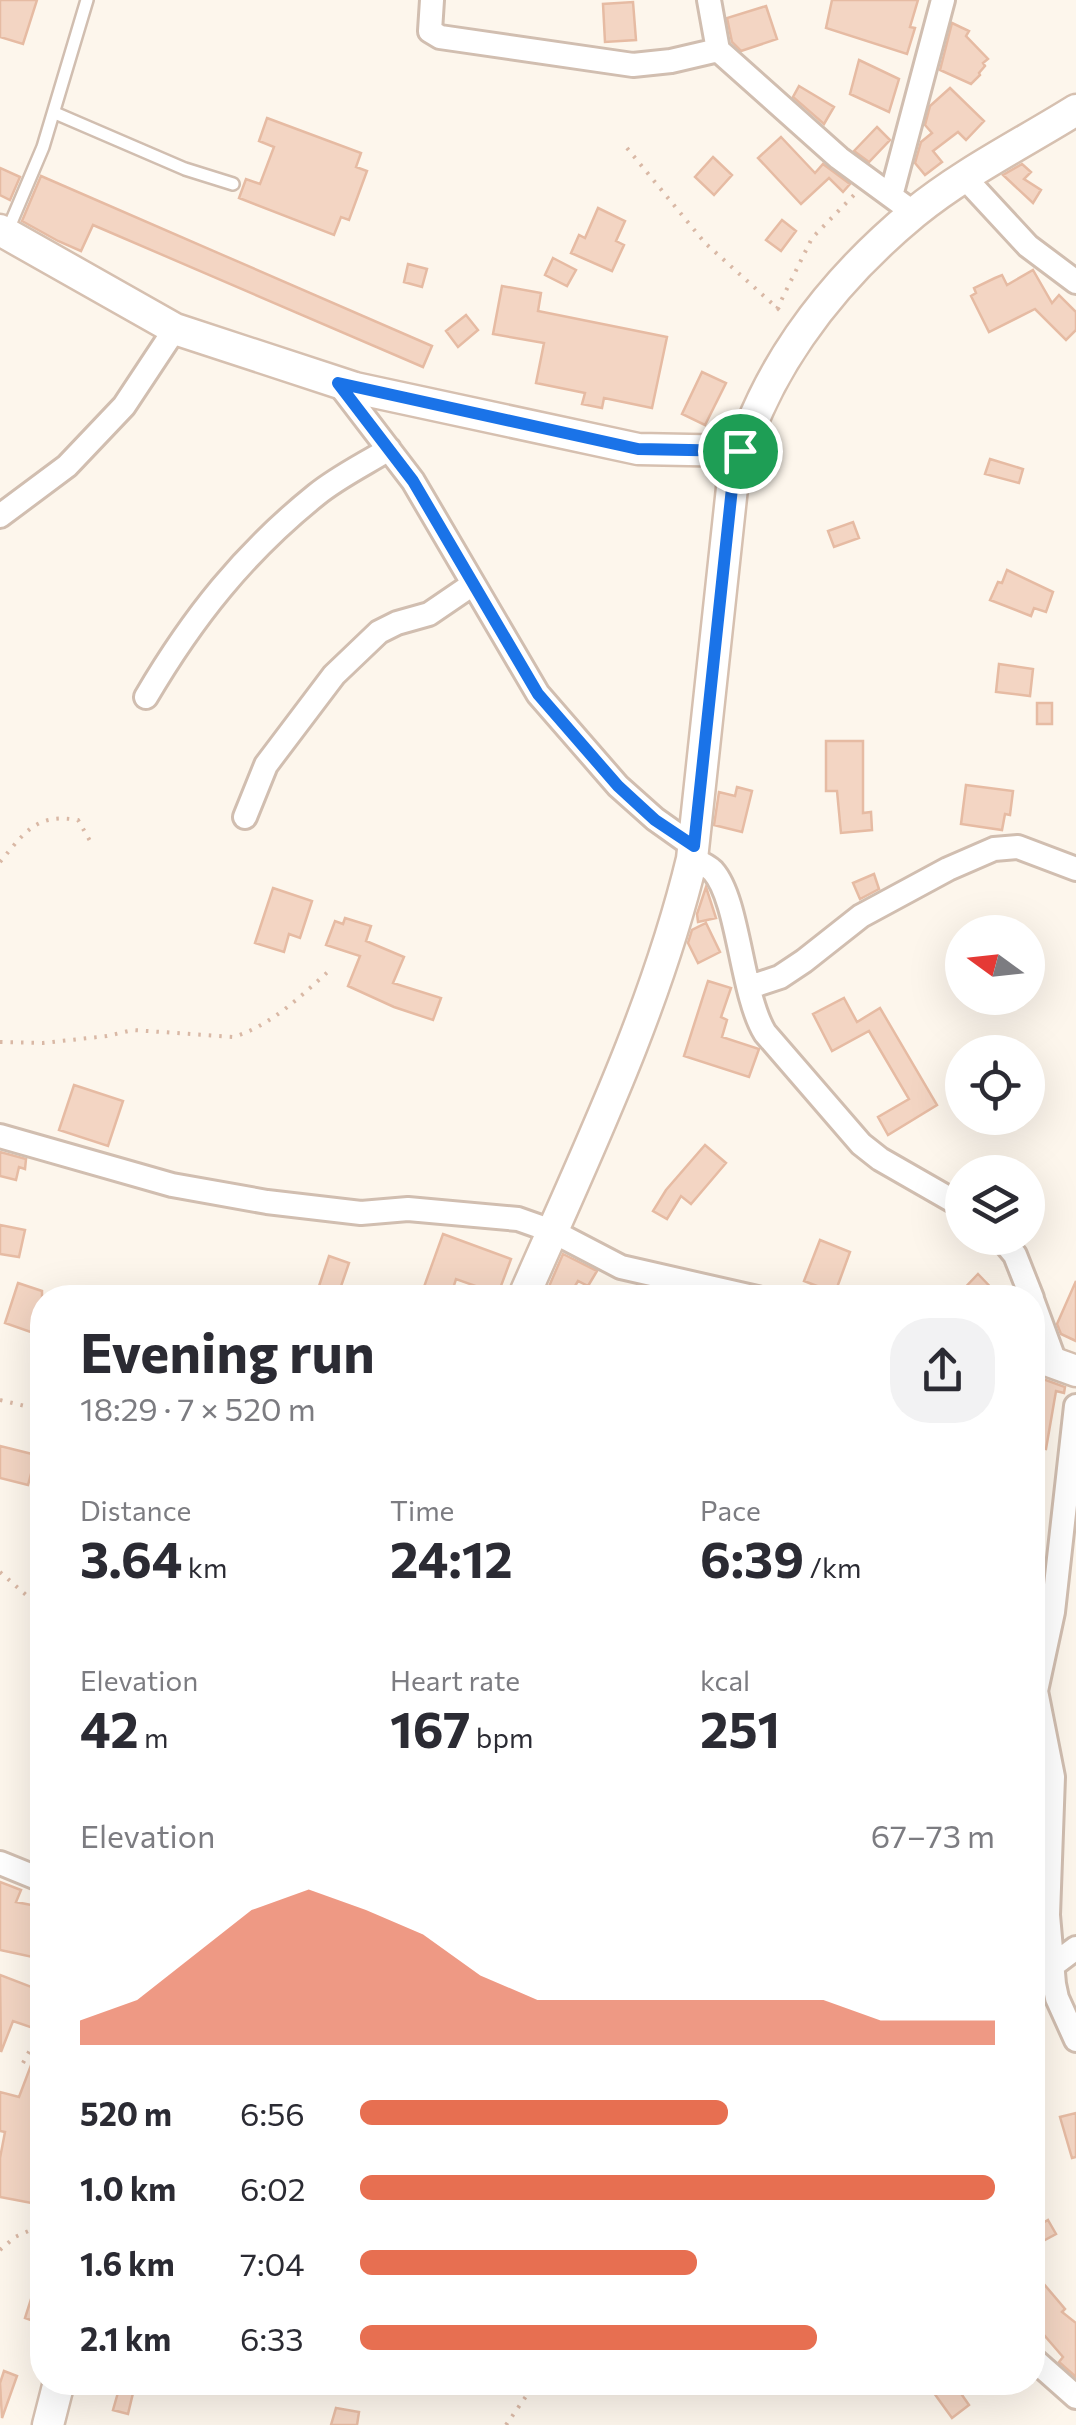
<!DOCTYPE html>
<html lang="en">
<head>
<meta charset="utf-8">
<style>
  :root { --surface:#fff; --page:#f2f2f3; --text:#2b2b33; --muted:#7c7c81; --accent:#e76f51 }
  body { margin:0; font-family:Commissioner,sans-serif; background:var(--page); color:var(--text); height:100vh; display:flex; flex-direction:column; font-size:38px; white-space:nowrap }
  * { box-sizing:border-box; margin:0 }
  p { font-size:32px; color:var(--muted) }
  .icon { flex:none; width:55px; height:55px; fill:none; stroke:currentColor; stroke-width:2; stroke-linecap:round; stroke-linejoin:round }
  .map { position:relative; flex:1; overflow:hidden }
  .sheet { position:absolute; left:30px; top:1285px; width:1015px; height:1110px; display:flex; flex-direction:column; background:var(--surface); border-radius:40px; box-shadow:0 10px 40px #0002 }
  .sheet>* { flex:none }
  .needle { width:65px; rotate:285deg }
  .fabs { position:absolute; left:945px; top:915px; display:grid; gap:20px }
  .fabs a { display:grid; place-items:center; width:100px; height:100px; border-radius:50%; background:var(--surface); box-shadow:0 10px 40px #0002; font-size:50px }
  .pin { position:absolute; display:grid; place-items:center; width:85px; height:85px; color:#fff; margin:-42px; border:5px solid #fff; border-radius:50%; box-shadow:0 2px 10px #0007 }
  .round { display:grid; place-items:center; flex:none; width:105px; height:105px; border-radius:40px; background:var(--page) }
  .summary { display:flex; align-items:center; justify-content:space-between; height:170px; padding:0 50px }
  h1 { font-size:55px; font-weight:700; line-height:75px }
  .metrics { display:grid; grid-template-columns:repeat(3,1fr); gap:15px; height:170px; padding:10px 50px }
  .metrics div { display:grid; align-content:center }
  .metrics b { font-size:50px; font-weight:700 }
  .metrics small { font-size:28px; font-weight:400 }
  .metrics p { font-size:28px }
  .chart { height:280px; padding:20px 50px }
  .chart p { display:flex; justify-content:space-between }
  .chart svg { width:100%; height:180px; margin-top:10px; fill:var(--accent); opacity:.7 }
  ul { padding:0 50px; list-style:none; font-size:32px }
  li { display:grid; grid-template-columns:160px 120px 1fr; align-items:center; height:75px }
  li i { height:25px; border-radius:12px; background:var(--accent) }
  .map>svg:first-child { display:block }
</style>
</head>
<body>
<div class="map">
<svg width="1076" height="2425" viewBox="0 0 1076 2425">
  <rect width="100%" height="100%" fill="#fdf6ec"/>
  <path fill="#f3d5c3" stroke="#e6bba3" stroke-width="2.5" d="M0 0H37L23 44 0 37Z
    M832 0H918L910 27 915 28 907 54 826 28Z
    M633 2 636 40 605 42 603 4Z
    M766 6 777 39 741 51 732 42 727 18Z
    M952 23 969 31 966 36 988 59 983 63 985 66 979 73 980 75 971 84 940 70Z
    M859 60 899 79 889 112 850 94Z
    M799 86 834 107 824 124 793 97Z
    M950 88 984 121 966 140 958 132 933 151 942 162 925 175 915 163 921 142 932 133 925 125 930 106Z
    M267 118 361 153 356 167 367 171 349 220 341 217 334 235 239 198 246 179 260 184 274 147 259 141Z
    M877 127 890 140 869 162 854 151Z
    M781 137 815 173 823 164 850 184 843 192 829 178 801 204 758 158Z
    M713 157 732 175 714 195 695 177Z
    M1022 164 1031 172 1024 179 1041 190 1033 203 1003 175Z
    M0 168 20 177 10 200 0 195Z
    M41 176 432 346 423 367 93 225 81 251 58 241 22 221Z
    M598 208 625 221 616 241 624 245 612 271 571 253 579 235 585 238Z
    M782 220 796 231 781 251 766 240Z
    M553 258 576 270 567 286 545 275Z
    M408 264 427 269 422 287 404 282Z
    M1033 270 1052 303 1059 295 1076 312V330L1066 340 1035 309 989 332 971 296 976 293 974 288 995 278 1002 275 1007 285Z
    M502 286 541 293 538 311 667 337 652 408 604 398 602 408 582 404 585 393 536 383 544 343 493 334Z
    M466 315 478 330 458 347 446 331Z
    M702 372 726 383 705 425 682 414Z
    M990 459 1023 469 1019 483 985 474Z
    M853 522 859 538 834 547 828 531Z
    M1007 570 1053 592 1046 612 1034 608 1031 616 990 600 998 582 1002 583Z
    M999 664 1033 669 1030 696 996 692Z
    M1037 703H1052V724H1037Z
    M826 741H863V813L871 812 872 830 841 833 837 791H826Z
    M966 785 1013 791 1010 815 1005 814 1002 830 961 824Z
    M737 787 752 791 742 832 714 825 719 792 735 796Z
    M874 874 879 889 860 899 853 883Z
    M706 887 716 918 698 922 697 914Z
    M273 888 312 901 300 938 289 934 284 952 255 943Z
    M345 918 371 926 366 941 404 957 393 983 441 998 433 1020 394 1007 348 986 360 956 326 945 335 921 343 924Z
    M706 923 720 952 698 963 688 943 692 930Z
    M708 981 731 988 721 1017 727 1020 722 1037 759 1049 749 1077 684 1056Z
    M844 998 857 1022 880 1008 937 1105 888 1135 878 1117 909 1099 869 1031 832 1051 813 1014Z
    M74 1085 123 1101 108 1146 59 1130Z
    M705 1145 726 1163 691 1204 681 1196 667 1219 653 1211 666 1190Z
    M0 1152 26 1159 25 1169 19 1167 16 1180 0 1176Z
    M0 1225 25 1230 19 1257 0 1254Z
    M443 1234 511 1259 498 1294 456 1279 450 1298H420Z
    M820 1240 850 1252 835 1293 804 1281Z
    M563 1254 597 1271 588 1286 578 1281 568 1298H544Z
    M329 1256 349 1263 337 1298H315Z
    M978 1274 1001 1298H955Z
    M1076 1281V1341L1061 1334 1057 1324Z
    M18 1283 42 1291V1336L5 1323Z
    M1032 1375 1065 1387 1064 1393 1056 1391 1046 1449 1032 1446Z
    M0 1446 36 1455 28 1485 0 1478Z
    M0 1882 21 1890 16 1902 42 1907V1959L0 1950Z
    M0 1975 42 1991V2031L13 2021 1 2052Z
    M41 2039 42 2175 37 2204 0 2197V2158L5 2132 0 2131V2092L19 2097Z
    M1076 2113V2157L1072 2158 1060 2117Z
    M1048 2220 1056 2234 1032 2247V2229Z
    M1032 2270 1065 2309 1062 2312 1076 2323V2377L1059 2362 1063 2357 1032 2321Z
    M39 2274H42V2324L25 2318Z
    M4 2371 17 2376 2 2418 0 2383Z
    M926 2382H953L969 2405 952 2418Z
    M119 2389 133 2393 128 2414 113 2410Z
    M336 2408 359 2412 357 2425H331Z"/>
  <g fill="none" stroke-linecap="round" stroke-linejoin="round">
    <defs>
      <path id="lane" d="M55 113 185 169 233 184
        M7 232 43 147 87 0"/>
      <path id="street" d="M432 0 430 31 440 37 633 65 671 61 718 50 839 158 914 213
        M709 0 718 50
        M965 178 1028 246 1076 282
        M891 196 943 0
        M338 383 413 481 538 694 618 786 655 819 693 846
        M0 516 67 466 124 406 175 329
        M146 697C193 617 244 553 316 495 338 477 365 464 389 449
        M245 817 266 765 334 675 379 632 397 623 429 614 473 584
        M692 859C699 862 707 865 713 871 739 900 741 994 765 1033L861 1144 880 1159 962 1206
        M750 987 780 977 804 961 861 916 948 869 994 849 1018 847 1076 869
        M0 1136 172 1185 267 1202 361 1213 408 1209 518 1219 552 1231 621 1267 757 1298
        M1001 1238 1015 1255 1032 1298
        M1032 1299 1055 1362
        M1076 1406 1053 1612 1036 1691 1053 1777 1048 1915 1054 1984 1057 1998 1076 2040
        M0 1863 42 1880
        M1032 1981 1076 1948
        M1032 2358 1076 2397"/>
      <path id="secondary" d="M0 230 175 329 355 388 638 449 740 451
        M523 1298C586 1154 655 1012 692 859L732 488C756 378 828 284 914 213 963 173 1023 143 1076 110
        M1032 1355 1076 1371
        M48 2425 59 2382"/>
    </defs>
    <use href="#lane" stroke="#d1beb0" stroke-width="16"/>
    <use href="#street" stroke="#d1beb0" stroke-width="28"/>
    <use href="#secondary" stroke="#d6c0b0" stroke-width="35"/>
    <path stroke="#d9b8a5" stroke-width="4" stroke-dasharray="2.5 8" stroke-linecap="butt" d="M627 148 705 243 785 315
      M777 309 812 238 855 194
      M0 862C25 832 36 813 78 820L93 846
      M0 1042 43 1043 107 1036 133 1030 233 1037C271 1026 302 995 331 969
      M0 1400 42 1410
      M0 1572 42 1609
      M23 2063 42 2028
      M0 2250 15 2237 42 2225
      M506 2425 536 2382"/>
    <use href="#lane" stroke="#fff" stroke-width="11"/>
    <use href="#street" stroke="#fff" stroke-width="22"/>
    <use href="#secondary" stroke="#fff" stroke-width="30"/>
  </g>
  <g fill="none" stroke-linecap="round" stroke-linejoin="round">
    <defs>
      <path id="route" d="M338 383 638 449 740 451 732 488 694 846 655 820 618 786 538 694 413 481Z"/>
    </defs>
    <use href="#route" stroke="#fff" stroke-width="20"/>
    <use href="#route" stroke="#1a73e8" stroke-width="12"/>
  </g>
</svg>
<div class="fabs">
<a><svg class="needle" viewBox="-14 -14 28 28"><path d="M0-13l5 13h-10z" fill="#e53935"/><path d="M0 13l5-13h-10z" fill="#7c7c81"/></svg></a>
<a><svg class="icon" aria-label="locate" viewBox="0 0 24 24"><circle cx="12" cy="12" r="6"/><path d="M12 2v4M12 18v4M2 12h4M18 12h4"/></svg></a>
<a><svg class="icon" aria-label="layers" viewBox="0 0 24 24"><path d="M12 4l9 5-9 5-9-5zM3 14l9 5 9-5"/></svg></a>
</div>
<div class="pin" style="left:740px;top:451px;background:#1e9e55"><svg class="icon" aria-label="arrive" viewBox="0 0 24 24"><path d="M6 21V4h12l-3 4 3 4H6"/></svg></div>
<section class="sheet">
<div class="summary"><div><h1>Evening run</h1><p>18:29 · 7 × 520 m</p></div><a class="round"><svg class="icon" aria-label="share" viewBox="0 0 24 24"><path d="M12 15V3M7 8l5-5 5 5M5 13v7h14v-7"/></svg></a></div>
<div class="metrics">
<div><p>Distance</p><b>3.64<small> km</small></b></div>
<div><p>Time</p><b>24:12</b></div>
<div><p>Pace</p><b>6:39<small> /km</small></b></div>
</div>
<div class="metrics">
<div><p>Elevation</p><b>42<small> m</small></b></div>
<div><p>Heart rate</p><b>167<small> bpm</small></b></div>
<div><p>kcal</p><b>251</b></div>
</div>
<div class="chart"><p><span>Elevation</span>67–73 m</p>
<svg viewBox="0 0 160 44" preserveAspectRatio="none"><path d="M0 44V38L10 33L20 22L30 11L40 6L50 11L60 17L70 27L80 33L90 33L100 33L110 33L120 33L130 33L140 38L150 38L160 38V44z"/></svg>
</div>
<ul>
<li><b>520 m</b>6:56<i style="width:58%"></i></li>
<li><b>1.0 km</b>6:02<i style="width:100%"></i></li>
<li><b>1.6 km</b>7:04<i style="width:53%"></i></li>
<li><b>2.1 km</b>6:33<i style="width:72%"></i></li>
</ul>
</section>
</div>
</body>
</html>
